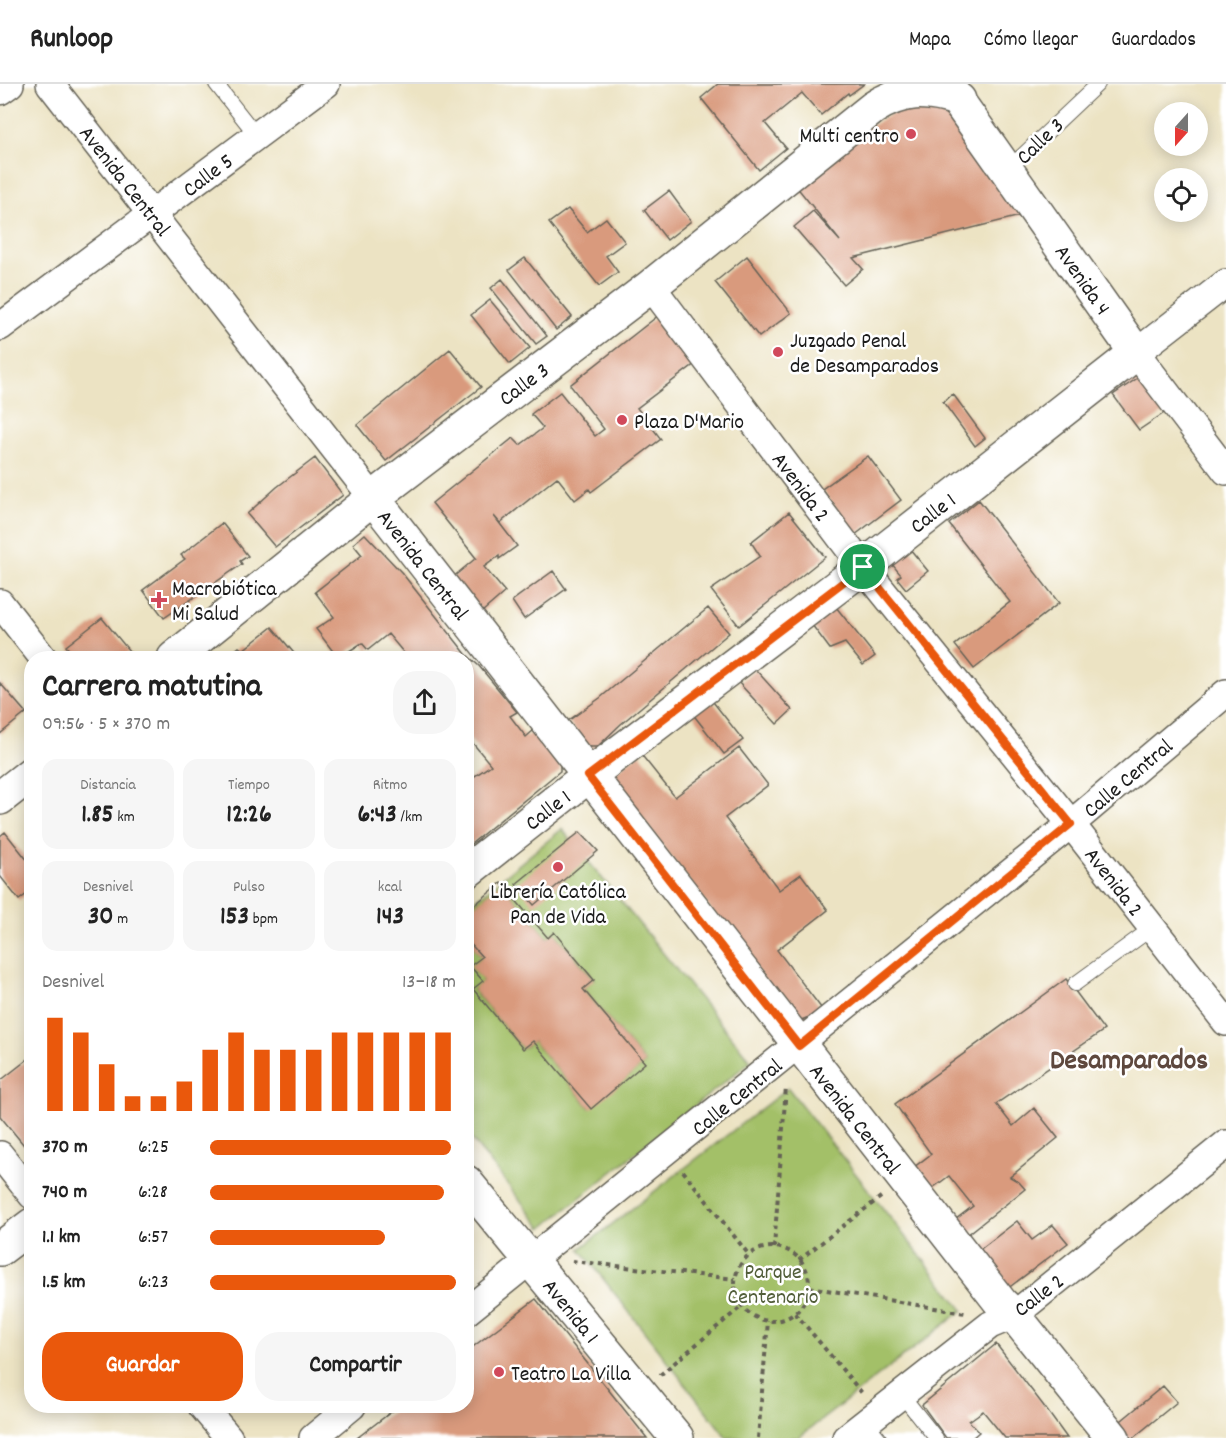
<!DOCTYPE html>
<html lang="es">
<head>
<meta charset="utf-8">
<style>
  :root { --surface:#fff; --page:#f6f6f6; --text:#222; --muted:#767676; --line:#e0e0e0; --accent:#ea580c }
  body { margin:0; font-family:Dekko,sans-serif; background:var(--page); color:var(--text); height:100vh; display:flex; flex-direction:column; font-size:22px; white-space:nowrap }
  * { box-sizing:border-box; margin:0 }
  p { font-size:20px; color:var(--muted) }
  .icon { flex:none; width:33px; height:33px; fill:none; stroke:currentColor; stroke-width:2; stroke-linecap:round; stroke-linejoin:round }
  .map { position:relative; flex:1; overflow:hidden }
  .side { position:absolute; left:24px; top:567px; width:450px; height:762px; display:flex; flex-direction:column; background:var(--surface); border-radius:24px; box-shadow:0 3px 15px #0003 }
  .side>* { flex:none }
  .needle { width:39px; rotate:201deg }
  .buttons { position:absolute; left:1154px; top:18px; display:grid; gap:12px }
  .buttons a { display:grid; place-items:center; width:54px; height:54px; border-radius:50%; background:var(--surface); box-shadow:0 3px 15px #0003; font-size:30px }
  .pin { position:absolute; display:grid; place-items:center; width:51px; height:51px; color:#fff; margin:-26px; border:3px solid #fff; border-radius:50%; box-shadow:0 2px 6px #0007 }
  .round { display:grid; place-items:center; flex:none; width:63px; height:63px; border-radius:24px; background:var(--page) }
  .summary { display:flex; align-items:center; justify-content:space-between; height:102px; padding:0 18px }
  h1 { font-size:33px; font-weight:800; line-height:45px }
  .stats { display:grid; grid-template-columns:repeat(3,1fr); gap:9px; height:102px; padding:6px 18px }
  .stats div { display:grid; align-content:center; border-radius:15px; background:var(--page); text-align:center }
  .stats b { font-size:26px; font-weight:800 }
  .stats small { font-size:16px; font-weight:400 }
  .stats p { font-size:16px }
  .chart { height:168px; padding:12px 18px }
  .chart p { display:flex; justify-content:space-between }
  .chart svg { width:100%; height:108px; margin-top:6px; stroke:var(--accent); stroke-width:6 }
  .button { display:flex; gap:12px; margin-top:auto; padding:12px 18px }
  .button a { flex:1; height:69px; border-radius:24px; background:var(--accent); color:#fff; font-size:24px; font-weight:800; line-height:69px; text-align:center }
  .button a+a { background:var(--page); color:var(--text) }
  ul { padding:0 18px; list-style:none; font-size:20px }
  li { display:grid; grid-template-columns:96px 72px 1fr; align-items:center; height:45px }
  li i { height:15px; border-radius:8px; background:var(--accent) }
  header { display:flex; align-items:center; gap:36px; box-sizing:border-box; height:84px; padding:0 30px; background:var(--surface); border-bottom:2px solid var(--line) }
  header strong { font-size:28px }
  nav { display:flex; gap:33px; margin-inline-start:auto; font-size:21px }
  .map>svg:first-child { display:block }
</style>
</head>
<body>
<header>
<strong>Runloop</strong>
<nav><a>Mapa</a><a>Cómo llegar</a><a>Guardados</a></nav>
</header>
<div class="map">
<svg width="1226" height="1354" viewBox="0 0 1226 1354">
  <rect width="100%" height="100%" fill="#fff"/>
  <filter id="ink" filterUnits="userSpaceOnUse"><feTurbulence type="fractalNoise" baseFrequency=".0167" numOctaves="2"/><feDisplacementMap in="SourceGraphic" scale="12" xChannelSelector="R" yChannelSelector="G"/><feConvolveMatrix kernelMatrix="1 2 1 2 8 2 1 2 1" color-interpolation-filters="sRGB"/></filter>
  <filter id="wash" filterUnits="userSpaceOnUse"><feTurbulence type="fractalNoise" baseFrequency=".008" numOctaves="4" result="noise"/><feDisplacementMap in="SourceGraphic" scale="24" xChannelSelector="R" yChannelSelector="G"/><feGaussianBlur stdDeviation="1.35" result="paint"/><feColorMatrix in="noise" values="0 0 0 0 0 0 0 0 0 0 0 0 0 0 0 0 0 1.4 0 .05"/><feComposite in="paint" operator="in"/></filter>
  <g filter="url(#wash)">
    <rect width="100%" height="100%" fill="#ece3c3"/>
    <path fill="#a3c067" stroke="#606e42" stroke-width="1.5" d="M562 745 751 977 542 1144 467 1049 466 855 482 873 471 882 483 897 473 906 523 965 533 957 590 1024 645 979 583 905 594 895 554 848 548 854 501 799 467 828V823Z
      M788 1004 963 1226 798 1354H727L580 1165Z"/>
    <g id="blocks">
      <path fill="#d99a7d" d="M718 0H864L849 11 848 9 821 31 802 9 765 39 786 64 759 86 701 14Z
        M926 9 1036 128 853 174 863 185 844 201 794 143 813 127 840 157 788 92Z
        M669 107 691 137 667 156 644 126Z
        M568 125 587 148 606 134 625 158 606 172 618 188 599 202 549 139Z
        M747 172 791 229 759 253 715 198Z
        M525 174 572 233 556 246 509 186Z
        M502 195 547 252 536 260 491 204Z
        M490 216 530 264 510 280 471 231Z
        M659 231 696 279 637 324 661 355 591 408 589 405 575 416 557 393 500 439 494 432 517 462 499 475V472L484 483 505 508 482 528 452 494 476 474 432 419 513 354 520 361 543 344 531 330 560 308 595 352 604 345 570 301Z
        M450 265 481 303 386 377 357 341Z
        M1142 291 1167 327 1139 346 1113 311Z
        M953 310 985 354 975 362 943 318Z
        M868 372 901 416 855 451 822 405Z
        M315 374 343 411 275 463 247 430 277 403Z
        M979 416 1059 519 974 585 955 561 1010 518 949 440Z
        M789 428 825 473 739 542 711 506 760 472 751 458Z
        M222 439 248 472 240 477 242 480 164 534 143 506 185 475 181 471Z
        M365 450 402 489 466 570 479 582 517 628 510 632 526 653 534 646 560 678V687L466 764V698L491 681 466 651V574H408L388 550 368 566 362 559 338 574 316 545 334 533 315 508 362 471 353 460Z
        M910 465 928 487 906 505 897 494 901 491 891 479Z
        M553 487 566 505 524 535 512 517Z
        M836 523 875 572 863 581 845 559 830 565 812 541Z
        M708 524 729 549 621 640 597 663H587L568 637 600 614Z
        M102 534 130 568 122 574H76L66 562Z
        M272 543 298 574H226L239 563 243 566Z
        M755 585 792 626 777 640 739 599Z
        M0 599 26 629 0 650Z
        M710 614 743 656 724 670 692 629Z
        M739 664 768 701 725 734 779 806 801 790 828 826 777 866 822 925 809 933 796 938 614 698 611 691 640 669 675 713Z
        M5 748 32 782V806L19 816 0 792V752Z
        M580 748 598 767 534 821 516 800Z
        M501 799 548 854 554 848 594 896 583 905 645 979 591 1025 533 957 523 965 473 905 483 897 470 882 482 873 466 855V828Z
        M1066 895 1104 946 996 1020 1013 1042 1034 1024 1058 1054 1010 1093 1019 1098 1025 1105 967 1151 955 1136 973 1122 949 1092 926 1109 909 1087 931 1070 895 1020Z
        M32 972V1071L0 1032V997Z
        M1017 1137 1032 1156 1053 1141 1068 1159 1007 1205 978 1167Z
        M536 1215 647 1354H357L399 1322H466V1268Z
        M996 1260 1043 1321 1067 1354H1005L983 1327 969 1337 979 1348 972 1354H946L922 1321Z
        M1163 1302 1177 1318 1133 1354H1128L1116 1341Z"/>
    </g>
  </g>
  <g filter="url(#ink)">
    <use href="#blocks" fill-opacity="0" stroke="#656256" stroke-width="1.5"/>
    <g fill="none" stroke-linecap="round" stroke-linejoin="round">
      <defs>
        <path id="lane" d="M216 0 257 52
          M1006 87 1098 0
          M1075 900 1152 844
          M901 1310 936 1354
          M866 1339 879 1354"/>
        <path id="street" d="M50 0 373 414
          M0 7 10 0
          M1226 199 1136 269 1226 387
          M651 202 863 483 1071 740 1226 938
          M0 243 326 0
          M0 519 43 574
          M0 1071 32 1111
          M466 1228 1071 740 1226 609
          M202 1322 229 1354
          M313 1354 352 1322
          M846 1354 990 1241 1014 1231 1226 1060"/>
        <path id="secondary" d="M373 414 1001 1219 1014 1231 1113 1354
          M174 574 373 414 651 202 873 24C902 5 927 5 959 16
          M0 714 32 689
          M466 788 588 692 863 483 1136 269 946 0
          M466 1098 677 1354
          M0 1165 32 1141"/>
      </defs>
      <use href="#lane" stroke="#656256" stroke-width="16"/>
      <use href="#street" stroke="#656256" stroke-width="30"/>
      <use href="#secondary" stroke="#656256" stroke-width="36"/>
      <path stroke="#656256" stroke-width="4" stroke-dasharray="4.5 4.5" stroke-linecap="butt" d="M683 1087 749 1171
        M735 1200a37 37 0 1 1 74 0a37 37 0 1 1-74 0Z
        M774 1164 786 1003
        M799 1176 882 1112
        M572 1177 735 1195
        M809 1203 965 1229
        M795 1229 862 1309
        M660 1291 742 1222
        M758 1354 768 1237"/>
      <use href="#lane" stroke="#fff" stroke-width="14"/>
      <use href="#street" stroke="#fff" stroke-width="27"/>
      <use href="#secondary" stroke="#fff" stroke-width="33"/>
    </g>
  </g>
  <g fill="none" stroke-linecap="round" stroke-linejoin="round" filter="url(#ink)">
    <defs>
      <path id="route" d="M863 483 1071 740 799 962 588 692Z"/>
    </defs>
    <use href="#route" stroke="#fff" stroke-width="12"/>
    <use href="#route" stroke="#ea580c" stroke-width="8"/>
  </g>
  <g fill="#d1495b" stroke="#fff" stroke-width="2">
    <circle cx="911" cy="50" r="6"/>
    <circle cx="778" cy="268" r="6"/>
    <circle cx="622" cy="336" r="6"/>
    <path d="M156 507h6v6h6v6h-6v6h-6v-6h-6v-6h6z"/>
    <circle cx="558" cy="783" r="6"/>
    <circle cx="499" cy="1288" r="6"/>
  </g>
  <g text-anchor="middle" stroke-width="5" stroke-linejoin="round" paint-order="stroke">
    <g font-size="22" fill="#1c1c1c" stroke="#fff" text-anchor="start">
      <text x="899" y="58" text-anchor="end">Multi centro</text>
      <text x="790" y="263">Juzgado Penal<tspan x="790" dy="25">de Desamparados</tspan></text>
      <text x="634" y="344">Plaza D'Mario</text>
      <text x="172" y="511">Macrobiótica<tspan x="172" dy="25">Mi Salud</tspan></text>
      <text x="558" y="814" text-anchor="middle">Librería Católica<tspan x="558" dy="25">Pan de Vida</tspan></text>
      <text x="511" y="1296">Teatro La Villa</text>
    </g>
    <g font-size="22" fill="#1c1c1c" stroke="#fff">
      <text transform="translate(1039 56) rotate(-44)" y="8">Calle 3</text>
      <text transform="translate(207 90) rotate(-37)" y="8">Calle 5</text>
      <text transform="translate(126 96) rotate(52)" y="8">Avenida Central</text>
      <text transform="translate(1084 195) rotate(55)" y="8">Avenida 4</text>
      <text transform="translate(523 299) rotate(-37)" y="8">Calle 3</text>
      <text transform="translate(802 402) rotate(53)" y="8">Avenida 2</text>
      <text transform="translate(932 428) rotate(-38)" y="8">Calle 1</text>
      <text transform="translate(424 480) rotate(52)" y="8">Avenida Central</text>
      <text transform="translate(1127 693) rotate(-40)" y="8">Calle Central</text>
      <text transform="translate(547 725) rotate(-38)" y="8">Calle 1</text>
      <text transform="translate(1115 797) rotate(52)" y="8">Avenida 2</text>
      <text transform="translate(736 1012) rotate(-39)" y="8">Calle Central</text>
      <text transform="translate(856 1034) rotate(52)" y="8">Avenida Central</text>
      <text transform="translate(1038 1210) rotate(-37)" y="8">Calle 2</text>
      <text transform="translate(572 1226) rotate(51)" y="8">Avenida 1</text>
    </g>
    <g font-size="22" fill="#525e3a" stroke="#fff">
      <text x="773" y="1194">Parque<tspan x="773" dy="25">Centenario</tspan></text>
    </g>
    <g font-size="28" font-weight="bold" fill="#5e483e" stroke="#fff">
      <text x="1129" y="984">Desamparados</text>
    </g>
  </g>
</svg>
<div class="buttons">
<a><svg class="needle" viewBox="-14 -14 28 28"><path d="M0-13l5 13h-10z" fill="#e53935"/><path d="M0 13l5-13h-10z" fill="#767676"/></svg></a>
<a><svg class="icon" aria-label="locate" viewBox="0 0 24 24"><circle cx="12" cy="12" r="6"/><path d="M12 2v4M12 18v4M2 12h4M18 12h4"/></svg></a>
</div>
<div class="pin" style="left:863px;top:483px;background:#1e9e55"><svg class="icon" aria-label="arrive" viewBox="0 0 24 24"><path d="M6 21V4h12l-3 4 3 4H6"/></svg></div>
<section class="side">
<div class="summary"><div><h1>Carrera matutina</h1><p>09:56 · 5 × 370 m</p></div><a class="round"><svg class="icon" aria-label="share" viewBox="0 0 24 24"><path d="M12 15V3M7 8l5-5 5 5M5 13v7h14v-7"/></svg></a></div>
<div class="stats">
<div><p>Distancia</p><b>1.85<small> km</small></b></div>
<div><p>Tiempo</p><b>12:26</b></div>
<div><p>Ritmo</p><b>6:43<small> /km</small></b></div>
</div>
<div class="stats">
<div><p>Desnivel</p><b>30<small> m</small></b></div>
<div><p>Pulso</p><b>153<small> bpm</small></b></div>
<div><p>kcal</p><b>143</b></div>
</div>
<div class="chart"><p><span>Desnivel</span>13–18 m</p>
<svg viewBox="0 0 160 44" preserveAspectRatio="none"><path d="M5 44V6M15 44V12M25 44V25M35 44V38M45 44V38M55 44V32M65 44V19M75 44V12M85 44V19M95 44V19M105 44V19M115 44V12M125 44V12M135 44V12M145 44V12M155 44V12"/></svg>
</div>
<ul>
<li><b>370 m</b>6:25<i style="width:98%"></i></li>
<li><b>740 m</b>6:28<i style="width:95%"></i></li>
<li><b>1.1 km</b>6:57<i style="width:71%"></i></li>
<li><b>1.5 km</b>6:23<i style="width:100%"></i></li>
</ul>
<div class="button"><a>Guardar</a><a>Compartir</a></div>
</section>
</div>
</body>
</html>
